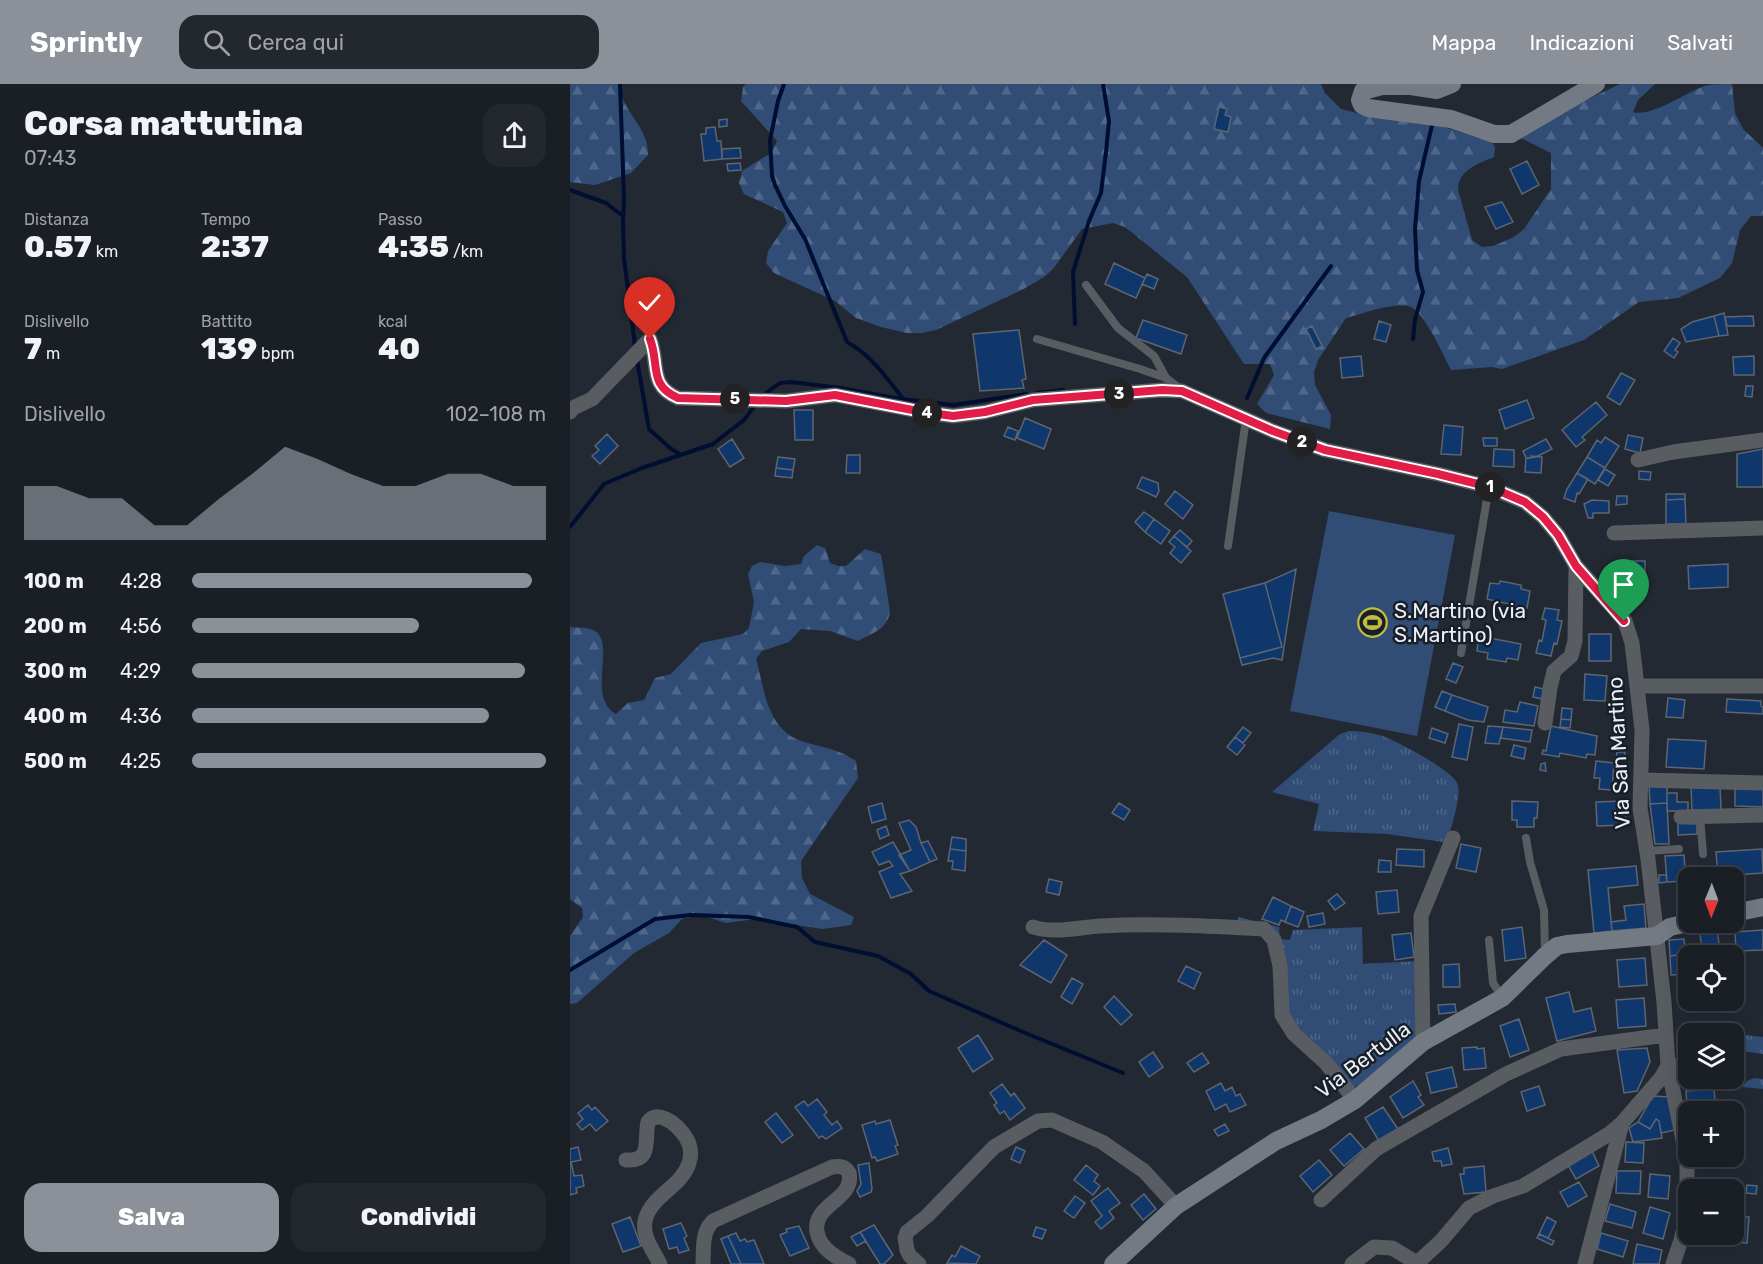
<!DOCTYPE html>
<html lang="it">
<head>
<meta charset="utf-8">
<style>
  :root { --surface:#1a1f26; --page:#23272e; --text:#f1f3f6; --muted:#9fa2a7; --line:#383d43; --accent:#8c9099 }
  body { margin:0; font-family:Rubik,sans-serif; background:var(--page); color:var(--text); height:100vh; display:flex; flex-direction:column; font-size:22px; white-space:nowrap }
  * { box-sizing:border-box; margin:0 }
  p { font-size:20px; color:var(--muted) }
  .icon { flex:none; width:33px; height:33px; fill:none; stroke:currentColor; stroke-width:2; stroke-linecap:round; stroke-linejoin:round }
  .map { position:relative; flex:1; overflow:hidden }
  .details { display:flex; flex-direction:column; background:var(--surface); width:570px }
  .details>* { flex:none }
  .needle { width:39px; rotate:181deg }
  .buttons { position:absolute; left:1108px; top:783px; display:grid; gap:12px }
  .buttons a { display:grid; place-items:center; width:66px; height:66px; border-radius:12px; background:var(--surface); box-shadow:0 6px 24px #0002,0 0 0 2px var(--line); font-size:30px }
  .pin { position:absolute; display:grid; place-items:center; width:51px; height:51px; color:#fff; margin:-62px -26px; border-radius:50% 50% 50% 0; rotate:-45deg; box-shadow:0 0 6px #0007 }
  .pin .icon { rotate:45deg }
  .km { position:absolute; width:30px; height:30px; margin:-15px; border-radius:50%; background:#222; color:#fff; font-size:16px; line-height:30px; text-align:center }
  .round { display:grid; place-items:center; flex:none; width:63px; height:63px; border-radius:18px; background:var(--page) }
  .summary { display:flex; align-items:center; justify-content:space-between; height:102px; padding:0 24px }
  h1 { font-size:33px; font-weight:800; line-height:45px }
  .figures { display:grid; grid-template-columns:repeat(3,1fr); gap:9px; height:102px; padding:6px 24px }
  .figures div { display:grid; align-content:center }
  .figures b { font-size:30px; font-weight:800 }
  .figures small { font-size:16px; font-weight:400 }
  .figures p { font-size:16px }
  .chart { height:168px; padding:12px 24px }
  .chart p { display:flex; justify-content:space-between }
  .chart svg { width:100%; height:108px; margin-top:6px; fill:var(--accent); opacity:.7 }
  .action { display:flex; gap:12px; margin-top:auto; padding:12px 24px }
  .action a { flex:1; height:69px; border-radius:18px; background:var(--accent); color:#fff; font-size:24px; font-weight:800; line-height:69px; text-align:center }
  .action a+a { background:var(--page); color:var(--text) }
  ul { padding:0 24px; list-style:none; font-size:20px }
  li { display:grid; grid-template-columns:96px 72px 1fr; align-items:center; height:45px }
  li i { height:15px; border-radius:8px; background:var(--accent) }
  header { display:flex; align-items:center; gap:36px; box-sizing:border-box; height:84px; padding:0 30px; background:var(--accent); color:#fff }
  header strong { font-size:28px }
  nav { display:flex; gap:33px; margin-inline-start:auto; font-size:21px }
  .search { width:420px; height:54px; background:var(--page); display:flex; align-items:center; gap:15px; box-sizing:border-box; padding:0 21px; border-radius:18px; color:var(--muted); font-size:22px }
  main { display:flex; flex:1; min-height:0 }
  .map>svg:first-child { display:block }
</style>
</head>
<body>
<header>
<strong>Sprintly</strong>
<div class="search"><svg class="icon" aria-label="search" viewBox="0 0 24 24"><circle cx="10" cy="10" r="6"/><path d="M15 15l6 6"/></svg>Cerca qui</div>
<nav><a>Mappa</a><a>Indicazioni</a><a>Salvati</a></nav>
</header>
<main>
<section class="details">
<div class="summary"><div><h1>Corsa mattutina</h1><p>07:43</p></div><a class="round"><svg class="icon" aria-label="share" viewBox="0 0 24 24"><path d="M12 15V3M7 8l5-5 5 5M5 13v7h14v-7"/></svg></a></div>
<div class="figures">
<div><p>Distanza</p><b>0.57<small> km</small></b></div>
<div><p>Tempo</p><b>2:37</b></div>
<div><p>Passo</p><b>4:35<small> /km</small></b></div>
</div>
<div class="figures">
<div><p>Dislivello</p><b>7<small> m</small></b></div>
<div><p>Battito</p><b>139<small> bpm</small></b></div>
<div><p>kcal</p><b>40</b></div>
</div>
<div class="chart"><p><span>Dislivello</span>102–108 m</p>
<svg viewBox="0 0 160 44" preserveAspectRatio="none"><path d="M0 44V22L10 22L20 27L30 27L40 38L50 38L60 27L70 17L80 6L90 11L100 17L110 22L120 22L130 17L140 17L150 22L160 22V44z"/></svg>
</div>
<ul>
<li><b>100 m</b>4:28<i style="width:96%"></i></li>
<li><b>200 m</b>4:56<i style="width:64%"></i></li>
<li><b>300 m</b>4:29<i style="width:94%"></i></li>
<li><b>400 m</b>4:36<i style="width:84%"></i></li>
<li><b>500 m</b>4:25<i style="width:100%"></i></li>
</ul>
<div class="action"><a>Salva</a><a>Condividi</a></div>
</section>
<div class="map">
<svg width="1193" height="1180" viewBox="0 0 1193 1180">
  <defs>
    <pattern id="grass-tufts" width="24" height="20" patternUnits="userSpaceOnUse" patternTransform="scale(1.5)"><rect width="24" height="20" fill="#314d76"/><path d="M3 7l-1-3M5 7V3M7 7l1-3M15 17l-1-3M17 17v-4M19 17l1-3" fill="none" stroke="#4f678a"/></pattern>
    <pattern id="forest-firs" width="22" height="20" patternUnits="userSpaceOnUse" patternTransform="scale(1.5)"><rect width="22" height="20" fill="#314d76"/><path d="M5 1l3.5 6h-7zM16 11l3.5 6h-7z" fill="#4f678a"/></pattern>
  </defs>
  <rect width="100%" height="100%" fill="#222933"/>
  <path fill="url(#grass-tufts)" d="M779 647C791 647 804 649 815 653 830 659 884 687 888 701 891 715 881 742 878 756L873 758 817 750 743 747 749 720 702 708 770 650Z
    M668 833 709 843 710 855 720 856 723 846 792 843 793 880 847 877V948L845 954 789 1001 785 1003 781 1002 721 940 704 852 667 839Z
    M1164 950 1193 953V970L1164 966Z
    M1184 994 1193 995V1005L1172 1003 1177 997Z"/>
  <path fill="url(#forest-firs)" d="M0 0H49C51 27 79 43 78 71L61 89 25 101 0 98Z
    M176 0H751L755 9 771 25 791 30 865 40 921 58 925 63 924 73C909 79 888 86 888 106L902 156 912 163 923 162 944 153 954 145 981 105V69L949 53 981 33 1050 0H1085L1068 16 1063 28C1082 34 1119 6 1138 1 1145 0 1155 0 1162 0L1165 29 1173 45 1193 64V132H1181L1170 146 1162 179 1150 194 1108 214 1069 218 1014 256 932 285 922 283 881 286C874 272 854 228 841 223 826 217 791 230 776 234L748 276 744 288 745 301 761 331 760 345 696 329 687 320 704 291 700 280H674L617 193 555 143 543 139 512 145 483 185 474 193 452 206 366 246 352 249H337L311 243 286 234 265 217 204 189 196 179 198 167 217 139 213 128 174 110 169 99 172 87 201 69 207 57 171 17 173 3Z
    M247 461 255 464 260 479 268 482H276L295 465 311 470 320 528C317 546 302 549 288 557L260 547 231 545 219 558 192 567 186 575C195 607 197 647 234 658 255 664 268 665 286 677L288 694 231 777 232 794 240 810 284 833 281 841 253 845 185 835 156 839 131 831 112 835 99 849 64 869 7 919 0 920V852L13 833 12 824 0 815V543C7 544 17 543 23 546 48 557 15 613 46 630L58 619 74 616 85 594 101 590 131 559 173 550 179 544 184 518 178 490 182 482 190 478 215 482 231 480 234 472Z"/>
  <path fill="#314d76" d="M759 427 885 451 847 652 720 627Z"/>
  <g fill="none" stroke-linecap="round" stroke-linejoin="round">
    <path stroke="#000e31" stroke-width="4" d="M50 0 54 114 53 139 54 174 65 262
      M214 0 208 17 200 56 202 92 205 101 215 122 235 155 277 258C301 271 317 294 334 316
      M0 106 36 119 53 132
      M505 240 503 188 519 137 531 109 536 68 539 37 533 0
      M843 255 845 235 853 208 847 186 845 145 849 97 863 37
      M67 276 79 345 100 364 111 371
      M467 309 493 306
      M192 312 210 299 221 298 271 304 331 315 383 321 457 310
      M677 314 694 274 761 182
      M0 443 34 400 72 384 143 360 174 336 186 320
      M0 886 85 835 121 831 179 833 227 843 245 858 308 872 341 890 359 907 453 948 553 989"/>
  </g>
  <path fill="#0f376b" stroke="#5d6571" stroke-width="1.5" d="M649 23 657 25 655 31 661 33 658 48 644 45Z
    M157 35V42L149 43V36Z
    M145 43 147 57H151L152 75 134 77 131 50H136V44Z
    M170 64 171 74 152 75V65Z
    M957 77 969 101 952 110 940 85Z
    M170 79 171 86 158 87 157 80Z
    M932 118 943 138 926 145 915 123Z
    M544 179 575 194 566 214 535 200Z
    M577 190 588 195 584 205 572 200Z
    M1154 229 1158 251 1149 252 1144 232Z
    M1144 232 1149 252 1116 258 1111 245 1122 238Z
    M1183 232 1184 242H1157L1155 233Z
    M573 236 617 251 611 270 566 254Z
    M809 237 821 241 816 258 804 255Z
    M742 242 752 262 746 265 736 245Z
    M449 246 456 295 452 296 454 304 410 307 403 250Z
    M1103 254 1110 259 1105 266 1108 268 1104 274 1094 267Z
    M791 272 793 292 772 294 770 274Z
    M1184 272V291H1164L1163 273Z
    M1051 289 1065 296 1050 321 1037 313Z
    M1176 302H1183L1182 313 1175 312Z
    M957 316 964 334 935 345 929 326Z
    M1026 318 1037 331 1012 353 1015 356 1006 363 992 346Z
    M224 326H243V356H225Z
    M455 334 481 345 474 365 447 354Z
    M874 341 893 343 891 371 871 370Z
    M438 343 448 347 445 356 434 352Z
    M37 350 48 362 30 380 22 372 29 366 25 362Z
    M1058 351 1073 354 1070 369 1055 365Z
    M1035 353 1049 362 1035 384 1017 373 1027 356 1031 359Z
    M913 354H927V362H914Z
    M162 355 174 374 160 383 148 365Z
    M976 355 982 365 966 373 956 374 953 367Z
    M924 365 944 366V383L923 382Z
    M1193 365V403H1167V370Z
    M277 371H290V389H276Z
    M961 372 972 373 971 389 955 388 956 374H961Z
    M208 373 225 375 223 386 206 384Z
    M1017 373 1035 384 1025 400 1007 389Z
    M206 384 223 386 222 394 205 392Z
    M1035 385 1045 391 1038 402 1028 396Z
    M1069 387 1081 388 1080 396 1069 395Z
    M1007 389 1018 395 1009 410 1007 409 1005 418 994 414 997 405Z
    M572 393 588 399 589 407 586 413 567 404Z
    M605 407 623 421 613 435 595 420Z
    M1096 410H1115V415L1096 416Z
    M1047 412H1057V420L1046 421Z
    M1115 415 1116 440H1096V416Z
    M1022 416 1039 417V429H1023V434H1018L1014 420Z
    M574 428 584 435 575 448 565 438Z
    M584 435 600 447 591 460 575 448Z
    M610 446 622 457 617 463 604 452Z
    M604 452 621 467 611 479 600 469 605 463 599 458Z
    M1062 477H1075V495L1065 493 1062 486Z
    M1045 478 1057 494 1048 501 1035 485Z
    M1158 480V503L1119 505 1118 482Z
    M726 485 712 576 703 574 672 581 670 574 712 563 695 499Z
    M930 497 951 501V505L960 507 957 524 917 515 920 499 929 500Z
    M695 499 712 563 670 574 653 510Z
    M975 524 989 526 987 536 992 537 987 560 984 559 981 572 966 569 969 556 972 557 976 536 972 535Z
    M1019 550H1041V577H1019Z
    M909 552 951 560 948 576 937 574 936 578 917 575 918 569 907 567Z
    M883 579 893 583 886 599 876 595Z
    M1015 590 1037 592 1035 617 1014 616Z
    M965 603 974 605 972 615 963 613Z
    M872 607 882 611 875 627 865 623Z
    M882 611 918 623 914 638 898 636 875 627Z
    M1098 614 1115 616 1113 634 1096 633Z
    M1157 615 1191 617V622L1193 623V630L1156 628Z
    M950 618 968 622 964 642 933 638 935 626 947 628Z
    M992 624 1002 625 1001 636 991 635Z
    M991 635 1001 636 1000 644 990 643Z
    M889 640 903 643 897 676 882 673Z
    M918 642 933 643 929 660 915 659Z
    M981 642 1027 652 1025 671 1017 670 1016 674 990 669 989 673 972 670 973 666 976 667Z
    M673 643 681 649 673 659 665 653Z
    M933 643 962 646 960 658 931 654Z
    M862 644 878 650 875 659 859 654Z
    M665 653 675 661 667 671 657 663Z
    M1098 655 1136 657 1134 685 1096 683Z
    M944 661 956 664 954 675 941 672Z
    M1047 668H1055L1054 676H1046Z
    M1026 677 1044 679 1042 706 1029 705 1030 694H1024Z
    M975 679 976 687 970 686 971 680Z
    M1097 700V719L1080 720 1079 701Z
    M1150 702 1151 726 1122 727 1121 703Z
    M1165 703H1193V723L1165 722Z
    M1097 709H1107V718H1118V727H1097Z
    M942 717 968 718 967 734H964V743H947V736H942Z
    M1055 717 1056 741 1027 742 1026 718Z
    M312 719 316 735 302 739 298 723Z
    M549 719 560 726 554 736 542 729Z
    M1097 719 1099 760H1085L1080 720Z
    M339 736 346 743 351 759 360 778 340 787 329 771 341 766 329 739Z
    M1108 739 1127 740V750L1108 751Z
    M316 742 319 751 310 755 307 746Z
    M382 753 396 755V767L380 765Z
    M358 757 367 775 360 778 351 759Z
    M323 758 340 787 330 790 342 807 321 814 309 788 323 782 319 777 309 781 302 768Z
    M891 760 911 764 906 788 886 784Z
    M380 765 396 767 395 787 382 785 383 777H378Z
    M827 765 854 766V783L826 781Z
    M1192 765 1193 789 1148 792 1146 768Z
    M1114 771 1116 797 1097 798 1095 772Z
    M809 776 821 777V788H808Z
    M1066 782 1068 801 1038 804 1042 847 1024 849 1018 786Z
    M1089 791H1096L1097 798 1089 799Z
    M479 795 492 798 489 811 476 808Z
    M827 806 829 828 808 830 806 808Z
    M767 810 775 819 765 826 758 817Z
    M703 813 721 822 715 838 711 836 709 841 692 835Z
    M1074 820 1076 844 1042 847 1041 838 1056 836 1054 822Z
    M721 822 734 828 728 843 715 838Z
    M753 829 755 840 739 843 737 832Z
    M952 843 956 874 935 877 932 846Z
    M1193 846V866L1166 867 1165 848Z
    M1147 847 1151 872H1133L1130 850Z
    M841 849 844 873 825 876 822 851Z
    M1114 855 1115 870 1100 872 1099 856Z
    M474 856 497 871 481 899 450 881Z
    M1115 870 1116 880H1119V890L1101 891 1100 872Z
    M1075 874 1077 901 1049 903 1047 876Z
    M889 880 890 903H873V881Z
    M616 882 631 889 624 905 608 897Z
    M502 894 513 900 502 920 491 913Z
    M999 908 1004 928 1021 924 1026 947 987 957 976 914Z
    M544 912 562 931 551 941 534 923Z
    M1074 914 1076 942 1048 944 1046 916Z
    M885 920 886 928 869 930 868 921Z
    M949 935 959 966 940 973 930 942Z
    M408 951 423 975 403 988 388 964Z
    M907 963V965L914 964 916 984 894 986 892 964Z
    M1077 964 1080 978 1067 1007 1054 1009 1047 966Z
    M583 968 593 983 579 993 569 978Z
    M632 969 639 979 624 988 617 979Z
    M1119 974V994L1106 995 1105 975Z
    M882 983 887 1003 861 1009 856 989Z
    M843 997 851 1011 848 1013 854 1021 833 1034 820 1013Z
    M651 999 655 1007 662 1003 666 1012 670 1010 676 1021 660 1028 656 1020 645 1026 636 1007Z
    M432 1000 441 1012 444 1009 455 1024 440 1036 434 1027 430 1030 424 1021 427 1019 420 1009Z
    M969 1002 975 1021 957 1027 951 1008Z
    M1144 1005 1146 1028H1119L1118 1039 1116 1007Z
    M1083 1012 1100 1013 1105 1046 1091 1049 1089 1037 1086 1035 1080 1045 1068 1038Z
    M247 1015 257 1028 254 1031 262 1041 267 1037 272 1044 256 1055 252 1052 249 1054 225 1023 234 1017 238 1022Z
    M18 1021 22 1026 25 1023 38 1037 26 1047 20 1040 12 1046 7 1040 13 1035 8 1029Z
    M813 1023 828 1045 809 1057 795 1034Z
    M206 1029 223 1051 212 1059 195 1038Z
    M1086 1035 1089 1037 1092 1054 1063 1058 1059 1044 1068 1038 1080 1045Z
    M320 1036 328 1061 325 1062 328 1070 307 1077 305 1073 302 1074 292 1041 305 1037 306 1040Z
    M655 1040 659 1047 648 1052 644 1046Z
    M780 1049 794 1065 774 1082 760 1066Z
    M1056 1058 1074 1059 1073 1079 1055 1078Z
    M8 1063 11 1076 1 1078 4 1092 12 1091 14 1102 6 1104 7 1109 0 1111V1065Z
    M446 1063 455 1067 450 1079 441 1075Z
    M878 1064 882 1080 872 1082 871 1077H864L862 1068Z
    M1022 1067 1029 1082 1006 1095 998 1081Z
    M749 1076 762 1091 743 1108 730 1092Z
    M299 1079 302 1105 301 1108 290 1113 287 1107 291 1100 288 1081Z
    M516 1081 528 1091 524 1097 530 1102 523 1111 504 1096Z
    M914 1082 916 1108 894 1110 890 1090H894V1084Z
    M1047 1087H1071L1070 1110 1046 1109Z
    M1080 1090 1100 1092 1098 1115 1078 1113Z
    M1009 1098 1017 1112 998 1123 990 1108Z
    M1177 1101 1187 1102 1186 1110 1176 1109Z
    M538 1104 550 1119 539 1127 544 1134 531 1145 525 1138 532 1132 521 1117Z
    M574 1110 586 1125 573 1136 561 1121Z
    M505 1112 515 1119 504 1134 494 1127Z
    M1040 1120 1066 1128 1062 1144 1035 1137Z
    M1080 1123 1100 1129 1093 1155 1073 1149Z
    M1164 1132 1179 1133 1177 1159 1128 1156 1129 1150H1164Z
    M60 1133 71 1162 53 1168 42 1140Z
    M977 1133 986 1138 978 1154 969 1150Z
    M111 1139 117 1152 114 1154 119 1166 109 1169 107 1163 99 1165 93 1145Z
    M304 1141 323 1171 314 1180H310L290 1148Z
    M229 1142 239 1164 220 1172 210 1151 217 1148 216 1145Z
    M466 1143 476 1146 472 1155 463 1152Z
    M290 1148 296 1157 287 1162 281 1153Z
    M166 1149 170 1157 175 1155 177 1158 184 1156 194 1180H171L158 1152Z
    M1031 1149 1058 1157 1053 1173 1027 1165Z
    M969 1150 984 1157 982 1161 967 1154Z
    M158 1152 171 1180H161L151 1155Z
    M1067 1160 1092 1166 1089 1180H1063Z
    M391 1162 410 1172 406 1180 377 1179 382 1171 385 1173Z"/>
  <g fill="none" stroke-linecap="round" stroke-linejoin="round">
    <path stroke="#595d62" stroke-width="8" d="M516 201 548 244 584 272 596 294
      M467 255 570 285 596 294 609 304
      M658 462 676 335
      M891 569 919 403
      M1130 732 1133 770
      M956 754 960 778 974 826 975 870
      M1077 767 1109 765
      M919 856 923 899 932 913"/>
    <path stroke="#595d62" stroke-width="15" d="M0 328 3 324 22 315 80 255C90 281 78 301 108 314L216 317 265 311 353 328 383 332 415 328 463 316 592 306 612 307 703 347 755 366 868 390 919 403 955 418 973 433 988 451 1006 482 1055 537 1062 559 1072 646 1070 724 1078 775 1094 918 1098 982 1091 994 1052 1039 1039 1050 953 1102 923 1112 899 1124 871 1157 846 1180
      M1068 376 1103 368 1193 356
      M1044 449 1193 444
      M1068 602H1193
      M975 639 980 604 984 587 1001 572 1005 557 1006 482
      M1071 696 1193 699
      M1111 733 1193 731
      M463 843C484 850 509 843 531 842 585 839 640 842 694 845L704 856 710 882 712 931 724 950 756 979 785 1016
      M853 958 851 832 883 754
      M1098 982 1117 1076V1124L1115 1139 1111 1156 1103 1180
      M56 1076C83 1078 74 1055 78 1038 90 1022 115 1047 119 1060 121 1066 121 1073 119 1079 112 1103 80 1112 75 1137 72 1153 83 1166 90 1180
      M751 1116 806 1065 936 990 991 965 1096 951
      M133 1180C134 1165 131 1149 143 1137L262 1083C270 1082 275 1082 279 1089 285 1116 242 1120 247 1148 250 1164 265 1173 279 1180
      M349 1180 340 1172 337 1166 335 1154 337 1148 357 1132 424 1063 468 1037 482 1036 532 1058 574 1087 606 1122
      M782 1180 804 1163 822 1164 847 1179
      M1015 1180 1052 1039"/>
    <path stroke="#747a83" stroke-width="18" d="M882 0 867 6 841 2H812L793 7 790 16 792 21 798 24 881 35 924 50H941L1026 0
      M1164 829 1193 823
      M543 1180 606 1122 706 1057 751 1036 785 1016 853 958 932 914 975 872 987 862 997 860 1087 852 1100 843 1122 838"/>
  </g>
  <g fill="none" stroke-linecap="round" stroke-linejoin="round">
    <defs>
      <path id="route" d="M80 255C90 281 78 301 108 314L216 317 265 311 353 328 383 332 415 328 463 316 592 306 612 307 703 347 755 366 868 390 920 403 955 418 973 433 988 451 1006 482 1054 537"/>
    </defs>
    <use href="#route" stroke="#fff" stroke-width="12"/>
    <use href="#route" stroke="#e11d48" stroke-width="8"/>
  </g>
  <defs>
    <symbol id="stadium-ring" viewBox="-11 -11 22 22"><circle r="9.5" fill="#181f29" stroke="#c2bd3f" stroke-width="1.5"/><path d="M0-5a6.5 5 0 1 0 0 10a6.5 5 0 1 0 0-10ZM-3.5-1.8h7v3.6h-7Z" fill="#c2bd3f"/></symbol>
  </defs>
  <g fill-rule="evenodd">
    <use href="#stadium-ring" x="786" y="522" width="33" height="33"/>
  </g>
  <g text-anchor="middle" stroke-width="5" stroke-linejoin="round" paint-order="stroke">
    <g font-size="21" fill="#ebf0f7" stroke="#181f29" text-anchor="start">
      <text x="824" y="534">S.Martino (via<tspan x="824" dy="24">S.Martino)</tspan></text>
    </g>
    <g font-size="21" fill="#ebf0f7" stroke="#181f29">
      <text transform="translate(1049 669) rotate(-93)" y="7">Via San Martino</text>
      <text transform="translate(793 976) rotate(-37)" y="7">Via Bertulla</text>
    </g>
  </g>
</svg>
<div class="buttons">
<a><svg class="needle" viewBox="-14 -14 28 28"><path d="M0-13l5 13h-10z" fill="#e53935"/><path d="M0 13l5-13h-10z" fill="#9fa2a7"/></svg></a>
<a><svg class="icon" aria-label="locate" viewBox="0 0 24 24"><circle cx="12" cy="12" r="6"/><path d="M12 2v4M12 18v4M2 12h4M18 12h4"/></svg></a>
<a><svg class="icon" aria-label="layers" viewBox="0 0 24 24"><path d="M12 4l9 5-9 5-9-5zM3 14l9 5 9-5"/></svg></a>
<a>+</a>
<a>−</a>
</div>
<div class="pin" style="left:1054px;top:537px;background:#1e9e55"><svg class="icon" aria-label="arrive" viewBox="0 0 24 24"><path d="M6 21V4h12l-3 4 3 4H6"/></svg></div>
<div class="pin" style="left:80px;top:255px;background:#d93025"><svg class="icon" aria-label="check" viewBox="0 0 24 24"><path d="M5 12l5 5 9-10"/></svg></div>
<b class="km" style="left:920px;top:403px">1</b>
<b class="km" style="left:732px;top:358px">2</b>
<b class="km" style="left:549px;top:310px">3</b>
<b class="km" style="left:357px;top:329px">4</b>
<b class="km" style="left:165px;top:315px">5</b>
</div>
</main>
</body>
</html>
